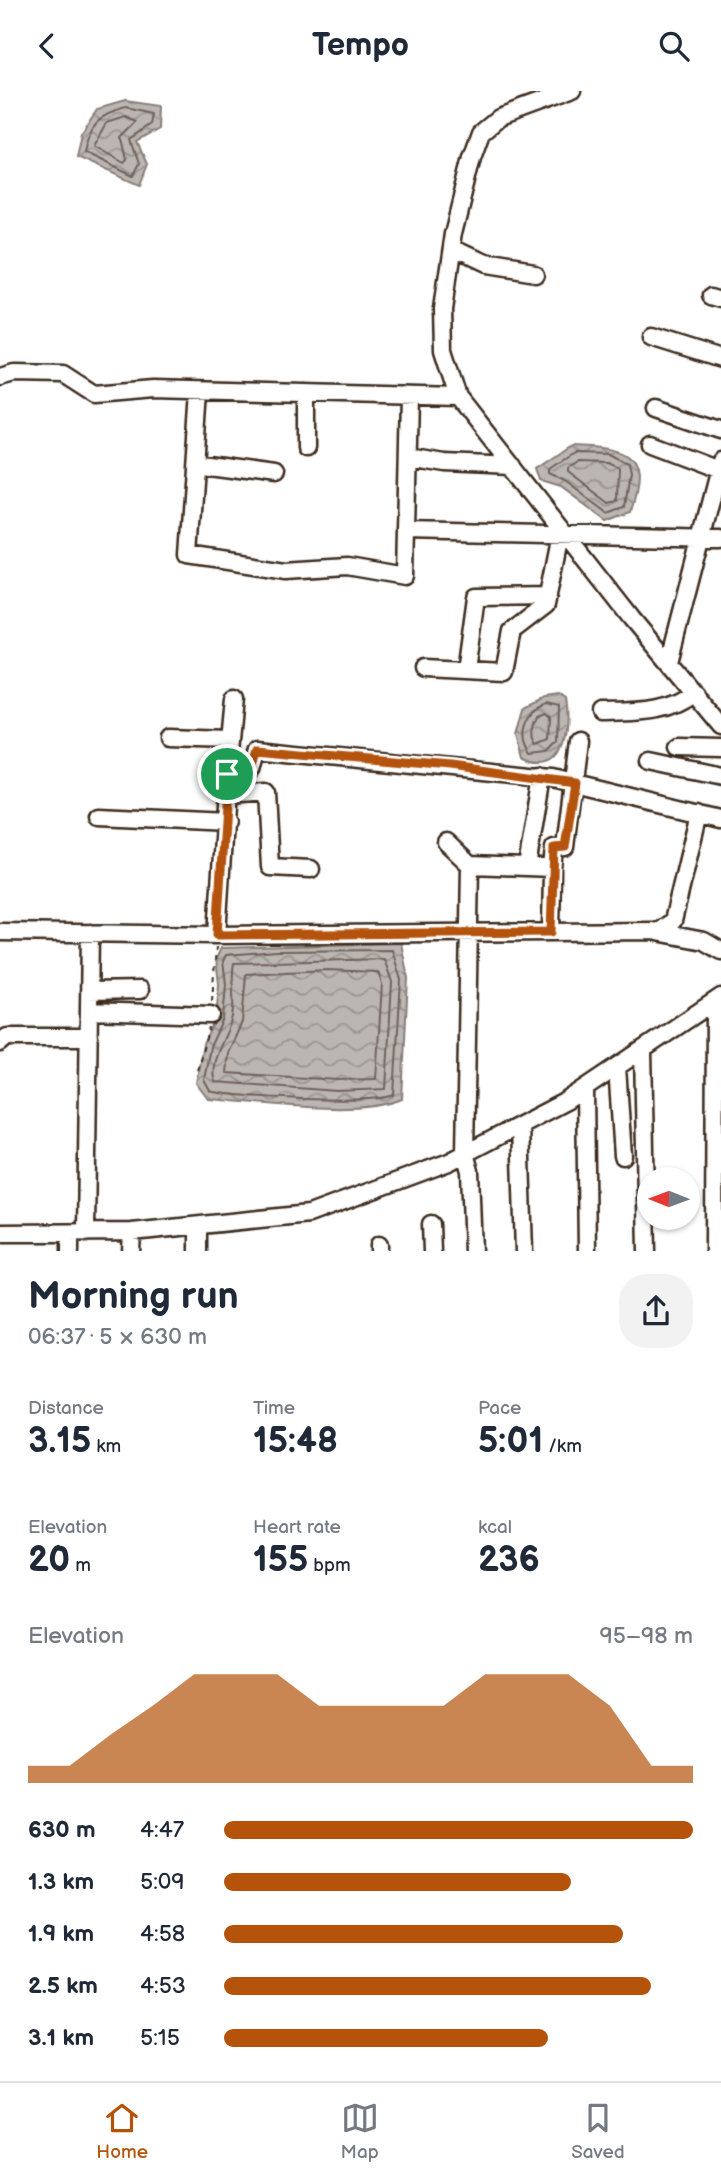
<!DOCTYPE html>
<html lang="en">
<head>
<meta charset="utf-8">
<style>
  :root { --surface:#fff; --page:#f2f2f3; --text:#1f2937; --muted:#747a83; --line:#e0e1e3; --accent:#b45309 }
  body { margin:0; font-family:"Balsamiq Sans",sans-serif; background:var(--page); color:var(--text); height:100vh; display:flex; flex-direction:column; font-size:26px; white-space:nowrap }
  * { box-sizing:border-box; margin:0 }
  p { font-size:23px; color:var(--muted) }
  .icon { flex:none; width:38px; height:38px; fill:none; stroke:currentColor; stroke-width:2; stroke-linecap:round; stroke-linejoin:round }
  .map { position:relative; height:1160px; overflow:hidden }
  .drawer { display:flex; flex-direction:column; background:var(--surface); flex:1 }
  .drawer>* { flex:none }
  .needle { width:46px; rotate:271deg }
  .fabs { position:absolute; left:637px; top:1076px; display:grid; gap:14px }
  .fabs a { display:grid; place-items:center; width:63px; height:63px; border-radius:50%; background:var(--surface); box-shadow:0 2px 5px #0004; font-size:35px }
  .pin { position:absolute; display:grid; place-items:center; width:60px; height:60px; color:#fff; margin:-30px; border:4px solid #fff; border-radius:50%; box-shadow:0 2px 7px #0007 }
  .round { display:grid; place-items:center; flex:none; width:74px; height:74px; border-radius:28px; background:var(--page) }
  .overview { display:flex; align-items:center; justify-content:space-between; height:119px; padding:0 28px }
  h1 { font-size:38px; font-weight:800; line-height:52px }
  .metrics { display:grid; grid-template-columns:repeat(3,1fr); gap:10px; height:119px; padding:7px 28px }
  .metrics div { display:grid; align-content:center }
  .metrics b { font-size:35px; font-weight:800 }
  .metrics small { font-size:19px; font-weight:400 }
  .metrics p { font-size:19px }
  .chart { height:196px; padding:14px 28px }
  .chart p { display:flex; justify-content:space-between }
  .chart svg { width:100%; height:126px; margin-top:7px; fill:var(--accent); opacity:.7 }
  ul { padding:0 28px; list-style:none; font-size:23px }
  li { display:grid; grid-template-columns:112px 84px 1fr; align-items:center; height:52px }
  li i { height:18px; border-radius:9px; background:var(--accent) }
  header { display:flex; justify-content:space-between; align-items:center; height:91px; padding:0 28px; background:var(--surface); font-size:32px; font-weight:800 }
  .menu { display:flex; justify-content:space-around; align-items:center; height:98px; border-top:2px solid var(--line); background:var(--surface); font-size:19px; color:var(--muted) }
  .menu a { display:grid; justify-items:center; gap:4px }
  .menu .selected { color:var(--accent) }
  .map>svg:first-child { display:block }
</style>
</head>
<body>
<header><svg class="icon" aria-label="back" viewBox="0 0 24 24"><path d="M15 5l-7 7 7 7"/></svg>Tempo<svg class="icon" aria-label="search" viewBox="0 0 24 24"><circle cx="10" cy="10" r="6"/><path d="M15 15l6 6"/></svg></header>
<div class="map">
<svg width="721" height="1161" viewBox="0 0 721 1161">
  <defs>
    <pattern id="water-waves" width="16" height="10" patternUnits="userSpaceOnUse" patternTransform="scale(1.75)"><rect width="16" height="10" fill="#bcb6b3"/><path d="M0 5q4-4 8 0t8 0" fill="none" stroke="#9a9491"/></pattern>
  </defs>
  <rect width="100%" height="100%" fill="#fff"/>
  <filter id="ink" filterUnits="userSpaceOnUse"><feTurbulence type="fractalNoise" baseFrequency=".0143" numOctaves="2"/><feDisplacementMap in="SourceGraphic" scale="14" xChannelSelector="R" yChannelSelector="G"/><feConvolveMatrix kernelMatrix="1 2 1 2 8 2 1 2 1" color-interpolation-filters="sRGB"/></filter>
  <g filter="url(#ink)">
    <path fill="url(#water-waves)" stroke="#887e77" stroke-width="2" d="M125 10 161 15 160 38 137 51 147 73 139 94 76 66 81 42 97 18Z
      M571 355C622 357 651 359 630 421L607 430 561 396 541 390 537 378Z
      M558 605 565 610C570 638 565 687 524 666L518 643 525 617 544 607Z
      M401 852 408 887 402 1008C358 1027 259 1011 208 1008L196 992 203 953 216 927 219 893 216 868 221 857Z"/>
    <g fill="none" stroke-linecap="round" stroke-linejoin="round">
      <path stroke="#6f625a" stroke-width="2" d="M126 17 154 23 152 34 131 49 139 73 133 85 84 61C89 32 99 24 126 17Z
        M126 26 138 31 122 47 127 69 124 72 94 55 107 32Z
        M574 362 608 363 627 373 629 384 624 416 608 422 565 390 550 383V378Z
        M577 371 606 372 618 377 617 410 609 412 568 381V377Z
        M546 613 559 616 558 651 549 660 532 662C519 644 526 621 546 613Z
        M547 622 551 626 550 648 538 653C532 646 534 634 539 625Z
        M392 859 401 889 394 1004C375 1013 233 1007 210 1000L204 989 210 956 223 928 226 893 223 870 226 864 277 860Z
        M384 868 392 891 386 998 337 1000 215 991C208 973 224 950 230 933 237 914 230 891 234 872Z
        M327 879 378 881 382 893 376 988 338 989 226 982 228 962 242 931 246 883Z"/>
      <defs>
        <path id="minor" d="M572 0 498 27 481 41 472 66 453 143 442 218 443 259 458 306 632 528 721 635
          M451 160 483 175 533 183
          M711 204 721 207
          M651 246 721 268
          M0 286 14 282 63 283 94 303 153 298 458 306
          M200 300 189 464 286 479 347 475 405 485 409 305
          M656 317 721 339
          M650 353 721 380
          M306 357V302
          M408 366 444 372 513 375
          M200 373 274 383
          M406 440 721 447
          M669 571 721 370
          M423 577 504 581 512 540 546 514 560 443
          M466 579 476 506 548 505
          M600 622C634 621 668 623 694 601
          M168 647 230 649
          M679 656 721 657
          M651 670 721 685
          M227 683 234 608
          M226 704 266 701 270 776 311 778
          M99 725 226 731
          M446 751 470 774 465 1062 470 1080 473 1161
          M470 774 552 777 551 841
          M527 776 542 685
          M552 777 554 757 565 756 578 650
          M0 841 217 844 652 840 704 850 721 860
          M658 841 673 830 699 722
          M217 844 227 683 252 677 257 658 553 687 721 728
          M89 900 140 899
          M89 920 211 924
          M0 952 7 946H89
          M643 959 647 1161
          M617 976 623 1065
          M585 998 587 1161
          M520 1034 524 1161
          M431 1133 432 1161
          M0 1142 132 1141 309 1123 449 1071 566 1010 721 906
          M86 1142 90 842
          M379 1154V1161
          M70 1161V1142
          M131 1161 132 1141
          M198 1161V1135
          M714 1161 715 911"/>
      </defs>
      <use href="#minor" stroke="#3b2a1e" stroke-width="21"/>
      <path stroke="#3b2a1e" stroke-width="2" stroke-dasharray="5 5" stroke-linecap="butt" d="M212 910 216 856
        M197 979 209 936"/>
      <use href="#minor" stroke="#fff" stroke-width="16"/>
    </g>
  </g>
  <g fill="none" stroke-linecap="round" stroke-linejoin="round" filter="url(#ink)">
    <defs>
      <path id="route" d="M257 658 450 675 575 692 565 756 554 757 551 841 217 844 227 683 252 677Z"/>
    </defs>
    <use href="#route" stroke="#fff" stroke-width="14"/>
    <use href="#route" stroke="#b45309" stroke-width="9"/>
  </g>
</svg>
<div class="fabs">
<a><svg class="needle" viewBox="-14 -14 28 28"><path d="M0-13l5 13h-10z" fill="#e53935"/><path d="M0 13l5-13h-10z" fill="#747a83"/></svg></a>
</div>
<div class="pin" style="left:227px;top:683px;background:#1e9e55"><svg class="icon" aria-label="arrive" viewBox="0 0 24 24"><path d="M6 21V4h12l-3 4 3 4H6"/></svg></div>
</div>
<section class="drawer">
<div class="overview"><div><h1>Morning run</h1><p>06:37 · 5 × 630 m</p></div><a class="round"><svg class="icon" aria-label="share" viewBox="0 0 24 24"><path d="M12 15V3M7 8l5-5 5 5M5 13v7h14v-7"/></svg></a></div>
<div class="metrics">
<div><p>Distance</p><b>3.15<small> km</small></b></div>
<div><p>Time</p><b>15:48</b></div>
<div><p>Pace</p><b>5:01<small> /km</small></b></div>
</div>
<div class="metrics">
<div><p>Elevation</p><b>20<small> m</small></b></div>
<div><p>Heart rate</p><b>155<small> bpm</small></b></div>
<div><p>kcal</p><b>236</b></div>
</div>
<div class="chart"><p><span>Elevation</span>95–98 m</p>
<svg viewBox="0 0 160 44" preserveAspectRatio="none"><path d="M0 44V38L10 38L20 27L30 17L40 6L50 6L60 6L70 17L80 17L90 17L100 17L110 6L120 6L130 6L140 17L150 38L160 38V44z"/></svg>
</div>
<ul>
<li><b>630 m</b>4:47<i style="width:100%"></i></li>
<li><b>1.3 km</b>5:09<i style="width:74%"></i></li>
<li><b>1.9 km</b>4:58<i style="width:85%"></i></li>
<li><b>2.5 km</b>4:53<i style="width:91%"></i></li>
<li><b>3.1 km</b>5:15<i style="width:69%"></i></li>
</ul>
</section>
<nav class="menu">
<a class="selected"><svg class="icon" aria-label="home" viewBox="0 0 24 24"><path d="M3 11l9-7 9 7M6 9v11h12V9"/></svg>Home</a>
<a><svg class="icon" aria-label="map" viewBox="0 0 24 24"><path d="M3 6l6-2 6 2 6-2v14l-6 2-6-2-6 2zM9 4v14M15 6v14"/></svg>Map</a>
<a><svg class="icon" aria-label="saved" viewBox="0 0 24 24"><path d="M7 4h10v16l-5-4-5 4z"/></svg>Saved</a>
</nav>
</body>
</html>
